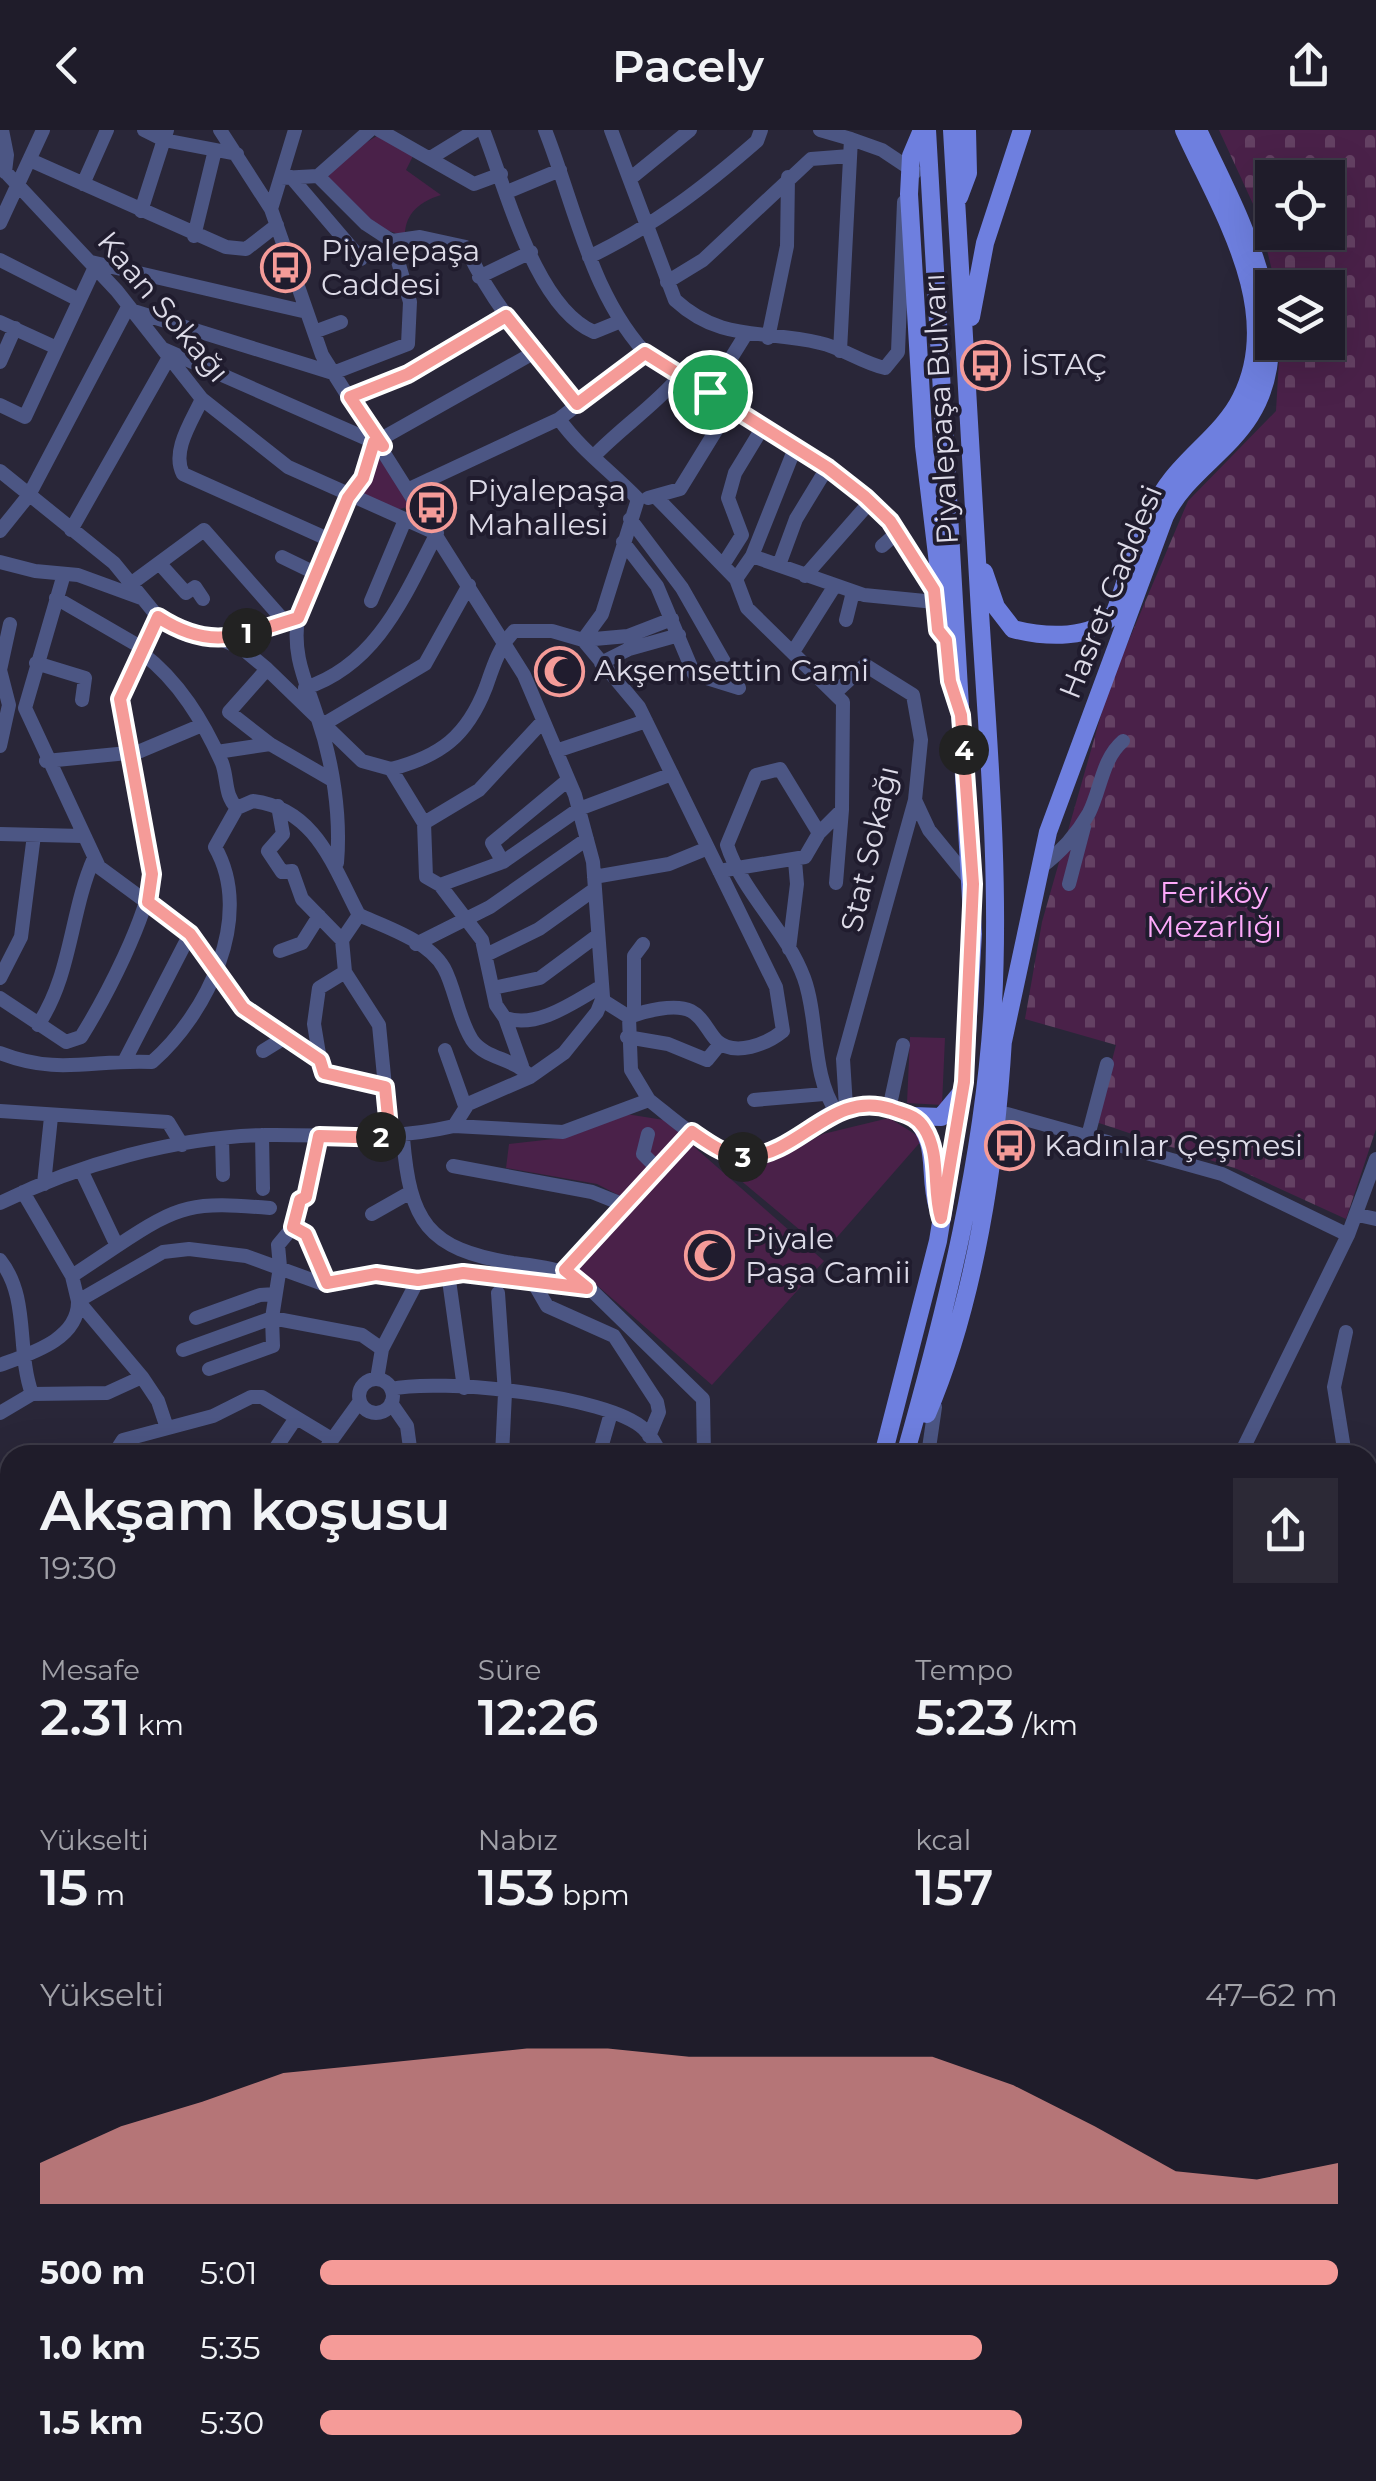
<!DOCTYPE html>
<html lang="tr">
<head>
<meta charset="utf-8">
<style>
  :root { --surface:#1f1c2a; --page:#2c2936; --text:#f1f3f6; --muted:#a1a1a8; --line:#3c3a47; --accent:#f59b98 }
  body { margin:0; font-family:Montserrat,sans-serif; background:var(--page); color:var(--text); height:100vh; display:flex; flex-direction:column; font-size:38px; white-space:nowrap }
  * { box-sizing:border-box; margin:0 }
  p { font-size:32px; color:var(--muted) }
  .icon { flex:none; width:55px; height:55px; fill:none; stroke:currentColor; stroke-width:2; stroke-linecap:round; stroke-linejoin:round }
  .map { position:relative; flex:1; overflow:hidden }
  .side { position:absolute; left:0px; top:1315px; width:1378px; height:1038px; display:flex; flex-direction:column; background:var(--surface); border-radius:30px 30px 0 0; box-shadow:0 10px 40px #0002,0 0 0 2px var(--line) }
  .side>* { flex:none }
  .fabs { position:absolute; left:1255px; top:30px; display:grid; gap:20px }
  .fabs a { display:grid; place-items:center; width:90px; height:90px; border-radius:0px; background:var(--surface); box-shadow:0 10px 40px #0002,0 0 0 2px var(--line); font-size:50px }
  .pin { position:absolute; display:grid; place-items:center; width:85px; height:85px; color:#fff; margin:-42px; border:5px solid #fff; border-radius:50%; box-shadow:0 2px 10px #0007 }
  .km { position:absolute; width:50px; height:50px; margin:-25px; border-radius:50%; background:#222; color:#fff; font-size:28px; line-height:50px; text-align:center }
  .round { display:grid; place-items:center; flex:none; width:105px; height:105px; border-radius:0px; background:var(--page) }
  .headline { display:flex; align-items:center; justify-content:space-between; height:170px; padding:0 40px }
  h1 { font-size:55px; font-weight:600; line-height:75px }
  .stats { display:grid; grid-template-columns:repeat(3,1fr); gap:15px; height:170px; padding:10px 40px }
  .stats div { display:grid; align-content:center }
  .stats b { font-size:50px; font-weight:600 }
  .stats small { font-size:28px; font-weight:400 }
  .stats p { font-size:28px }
  .chart { height:280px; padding:20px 40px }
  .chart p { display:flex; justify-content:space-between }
  .chart svg { width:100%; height:180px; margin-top:10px; fill:var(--accent); opacity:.7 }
  ul { padding:0 40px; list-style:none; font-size:32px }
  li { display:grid; grid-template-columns:160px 120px 1fr; align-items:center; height:75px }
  li i { height:25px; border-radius:12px; background:var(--accent) }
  header { display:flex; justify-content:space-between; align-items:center; height:130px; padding:0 40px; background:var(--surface); font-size:45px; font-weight:600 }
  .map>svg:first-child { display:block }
</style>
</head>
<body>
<header><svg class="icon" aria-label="back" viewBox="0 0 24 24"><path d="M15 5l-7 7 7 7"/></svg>Pacely<svg class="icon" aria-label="share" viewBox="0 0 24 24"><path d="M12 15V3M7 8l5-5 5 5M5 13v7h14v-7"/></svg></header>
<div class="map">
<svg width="1376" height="2351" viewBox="0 0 1376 2351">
  <defs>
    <pattern id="cemetery-stones" width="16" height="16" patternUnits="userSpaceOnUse" patternTransform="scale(2.5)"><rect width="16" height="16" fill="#4a2149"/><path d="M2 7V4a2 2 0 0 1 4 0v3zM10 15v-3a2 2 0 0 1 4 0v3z" fill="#644163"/></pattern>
  </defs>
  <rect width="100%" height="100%" fill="#292638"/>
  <path fill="url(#cemetery-stones)" fill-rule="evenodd" d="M1219 0H1376V999L1346 1089 1237 1039 1096 992 1116 915 1025 889 1042 792 1109 557 1188 371 1276 281 1280 213 1328 212V158L1276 157 1259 87ZM1272 48H1328V102H1272Z
    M10 1731V2330L4 2351H0V1734Z"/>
  <path fill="#4a2149" d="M377 6 415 22 406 40 441 65C421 71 405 83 405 105 372 101 349 71 328 47L343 26Z
    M378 327 409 371 407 377 396 380 363 364Z
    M910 907 945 908 942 975 907 973Z
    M626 984 664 990 683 1004 626 1069 597 1054 506 1038 509 1014 562 1008Z
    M889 988 923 1009 825 1121 739 1049 749 1038 776 1030 823 1004Z
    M692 1015 824 1131 712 1255 577 1138Z
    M0 1617 10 1639V1731L0 1734Z"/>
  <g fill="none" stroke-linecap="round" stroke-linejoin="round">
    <path stroke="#444152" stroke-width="18" stroke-dasharray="18 9" stroke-linecap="butt" d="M0 2012 10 2019
      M0 2051 10 2059
      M257 2342 261 2351
      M302 2342 305 2351"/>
    <path stroke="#4c5684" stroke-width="14" d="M2 0 7 25 5 42
      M144 0 164 10 237 24
      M220 0 271 79
      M379 0 474 54 501 44
      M483 0C506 58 535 177 594 202L621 191
      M545 0C576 78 591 169 652 230L710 262 865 367 890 391 929 451 938 500 946 510
      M611 0 675 170C722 213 764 199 820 213 843 218 862 233 885 238L898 222 904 72
      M820 0 851 9 840 221
      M851 9 882 20 915 42
      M432 27 476 0
      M30 30 226 117 246 119 277 95
      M0 36 117 161 202 269 288 337 436 403
      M318 46 370 0
      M291 47 361 129
      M281 48 318 46 366 94 392 111 420 107 466 117C492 176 537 224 577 274
      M631 48 690 0
      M83 54 107 0
      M507 62 560 40
      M141 81 167 0
      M0 93 43 0
      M194 106 215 20
      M589 127C655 95 702 59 757 11L761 0
      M0 130 79 170
      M91 132 307 182
      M479 147 531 122
      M667 152 703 130 811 29 850 26
      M0 192 57 218
      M314 202 341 192
      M768 208 787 116 788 47
      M163 219 381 315
      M0 232 15 198
      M710 262 746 204
      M350 267 409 244 506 186
      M202 269C192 291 171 321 183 344L330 410
      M0 275 25 287 95 137
      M559 289C581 320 612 342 638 369
      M379 310 535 222
      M594 326C622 297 653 277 680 246
      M0 341 114 433 158 487 185 504 223 510 298 488 348 368 363 348 374 312
      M409 359 559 289 645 223
      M656 367 736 449 747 478 843 572 842 680 819 703 805 727 719 741
      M648 368 680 359 731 276
      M630 389 682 458 739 558
      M71 400 168 229
      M0 401 29 365 127 179 333 243 408 214 410 172 392 111
      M623 412 657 456 694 544 739 558
      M882 416 898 402
      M752 426 795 318
      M282 427 315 443
      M0 432 35 441 78 445 141 468
      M160 434 186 463 195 457 203 469
      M723 435 742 405 728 368 735 343 763 297
      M779 435 796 389 827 338
      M64 444 25 578 99 737 190 804 243 878 320 930 324 943 385 957
      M805 446 870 372
      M736 449 752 426 864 465 935 472
      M132 453 204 400 285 492
      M56 468 144 519
      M371 471 405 390
      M298 488C292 526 306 551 317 586 333 632 341 686 337 733
      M846 490 853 462
      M223 510 243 519 267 539 362 631 391 639 424 693
      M583 510 602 484 638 369
      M583 510 628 506 672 489
      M793 522 834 457
      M142 523C179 551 203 591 222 633 228 649 224 665 237 678
      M36 533 85 548 82 570
      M601 533 629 519 679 505
      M267 539 229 582 270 614 332 650
      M305 558C377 535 405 465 437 403
      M837 561 865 535 913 565 921 610 915 670 843 929 846 977
      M324 594 425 534 469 455
      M0 616 9 575 0 540 10 494
      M556 621 646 591
      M217 622 270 614
      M46 631 138 622 202 595
      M391 639C441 626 467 606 486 557 493 537 499 517 514 501H552L583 510 639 577 776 857 783 901C767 914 735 927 717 911 708 902 703 887 691 881 675 873 645 881 629 887
      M915 670 929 700 973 754
      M278 676 283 704 268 721 282 742 292 741 302 769 342 810 345 842 379 895 390 1008
      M424 693 426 747 440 755 482 810 496 875 505 888 522 936
      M424 693 479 660 543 591
      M819 703 780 639 756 645 727 715C743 764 786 799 804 848 819 889 811 945 836 981
      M0 704 82 706
      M503 732 492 713 568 650
      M1041 737C1060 723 1077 704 1089 683 1101 659 1102 629 1123 611
      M594 747 669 734 708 718
      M836 753 842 680
      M1069 754 1084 697
      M440 755 503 732 579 679 672 644
      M342 810 359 785
      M416 814 490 777 587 709
      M789 819 797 754 795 731
      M280 821 302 813 319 786
      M488 824 539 799 595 759
      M0 848 21 807 34 705
      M493 858 540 848 598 805
      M0 868 66 912 81 907C106 867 147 788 152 744L120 569 158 487
      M602 870 629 887 631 940 649 970
      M634 885V826L643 814
      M505 888C538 899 574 872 602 856
      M38 895C72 844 70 782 94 728
      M627 907 668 914 707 930 720 914
      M445 920 465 976
      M263 921 284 908
      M0 923C59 946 93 929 152 932 207 884 255 787 215 717L237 678 253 671C316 679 333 736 359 785 386 797 429 811 444 838 455 858 458 888 472 910 486 930 516 928 530 947
      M125 930 190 804
      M320 930 314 894 319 858 345 842
      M754 970 824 964
      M889 979 903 915
      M0 981 168 992 182 1015
      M1007 984 1222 1044 1348 1105
      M454 996 563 1002 649 970C676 991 706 1020 741 1026 782 1034 809 986 845 977 868 972 890 979 913 986
      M648 1004 643 1024 659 1040
      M262 1005 263 1059
      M1088 1006 1107 934
      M403 1008C410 1091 426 1119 513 1133 537 1136 560 1138 581 1150L703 1269 704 1325
      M222 1009 223 1045
      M453 1036 592 1062 627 1076
      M44 1054 51 987
      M23 1062 72 1146 78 1171 142 1247 158 1271 167 1298
      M0 1073C79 1034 176 1007 265 1005 334 1004 385 1012 454 996L468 974 530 947 564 923 597 882 603 867 593 732 575 665 524 545 322 225 271 79 295 0
      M372 1084 409 1063
      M1358 1085 1376 1089
      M293 1097 300 1070 306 1067 319 1006
      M117 1116C181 1073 193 1072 270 1078
      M0 1130C30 1168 16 1219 32 1264
      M565 1141 692 1002
      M448 1143 464 1258
      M72 1146 117 1116 82 1042
      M532 1150 547 1176 614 1206 657 1272 659 1282 649 1306
      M327 1153 306 1104 293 1097 278 1115 280 1137 272 1188 362 1205 382 1219
      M498 1163 505 1263 502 1325
      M196 1188 260 1165 275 1164
      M183 1220 272 1188 273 1216 209 1239
      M0 1235C32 1223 79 1209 78 1171L163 1122 189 1119 246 1126 323 1154 376 1144 418 1150 463 1143 587 1158
      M377 1249 382 1219 418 1150
      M359 1266a17 17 0 1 1 34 0a17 17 0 1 1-34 0Z
      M391 1259C439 1248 608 1265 644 1299 651 1306 657 1316 661 1325
      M391 1273 407 1296 411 1325
      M0 1283 32 1264 107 1263 142 1247
      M116 1321 123 1310 213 1286 251 1267H262L330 1308
      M83 1325V1321H116L125 1325
      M271 1325 296 1288
      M321 1325 360 1271
      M599 1325 611 1283
      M928 1325 935 1277
      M1240 1325 1348 1105 1376 1029
      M1345 1325 1334 1257 1346 1202
      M1368 1383 1376 1405
      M0 1390 10 1391
      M1368 1439H1376
      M0 1456 4 1427
      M1368 1498 1376 1499
      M0 1520 10 1516
      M0 1539 10 1532
      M0 1552 9 1598
      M1368 1717H1376
      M1368 1752 1376 1753
      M1368 1808 1376 1810
      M1368 1977 1376 1944
      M0 1978 10 1984
      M1368 2112 1376 2123
      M127 2342 140 2351
      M268 2342V2351
      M407 2342 410 2351
      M517 2342 523 2351
      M595 2342 600 2351
      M954 2342 955 2351
      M1014 2342 1038 2351
      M685 2347 703 2342
      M346 2348 396 2342
      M11 2351 13 2342
      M41 2351 44 2342
      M205 2351 209 2342
      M1147 2351 1148 2342"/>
    <path stroke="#6e7fdf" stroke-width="18" d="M922 0 911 26 909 64 924 316 945 492
      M959 67 968 43 967 0
      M971 187 985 113 1022 0
      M984 442 996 477 1013 499C1044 507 1094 511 1115 482 1131 439 1143 385 1172 349 1193 322 1226 299 1241 268 1286 179 1219 78 1184 0
      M1002 916 1048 702 1165 386C1185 345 1226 324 1250 286 1305 198 1235 80 1198 0
      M913 986C941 1014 927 1044 938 1078
      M913 986 941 987 961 963
      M927 1284C975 1172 996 1030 1003 909
      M883 1325 938 1111 964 953 973 804 927 0
      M905 1325C947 1177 984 1029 993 874 1000 744 988 613 980 482 970 322 961 161 952 0
      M1368 2170 1376 2168
      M1368 2219 1376 2213
      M1368 2305 1376 2287
      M1004 2342 1005 2351
      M1353 2351 1356 2342"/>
  </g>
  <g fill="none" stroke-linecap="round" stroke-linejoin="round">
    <defs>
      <path id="route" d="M506 186 577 274 645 223 828 338 865 367 890 391 934 460 938 500 946 510 950 551 961 585 973 754 964 952 941 1088C932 1059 941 1024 924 998 916 985 904 984 891 979 833 960 802 1022 748 1027 728 1028 708 1013 692 1002L565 1140 587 1158 463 1143 418 1150 376 1144 327 1153 306 1104 293 1097 300 1070 306 1067 319 1006 390 1008 385 957 324 943 320 930 243 878 190 804 148 772 152 744 120 569 158 487C212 522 241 505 298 488L348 368 363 348 374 312 383 316 350 267 408 244Z"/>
    </defs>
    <use href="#route" stroke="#fff" stroke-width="20"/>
    <use href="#route" stroke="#f59b98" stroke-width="12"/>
  </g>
  <defs>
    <symbol id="bus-ring" viewBox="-11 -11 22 22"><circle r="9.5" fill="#201c2e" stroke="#f59b98" stroke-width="1.5"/><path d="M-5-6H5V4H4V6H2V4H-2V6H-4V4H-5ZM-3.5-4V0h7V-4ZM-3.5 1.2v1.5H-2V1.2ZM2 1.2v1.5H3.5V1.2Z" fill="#f59b98"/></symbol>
    <symbol id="mosque-ring" viewBox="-11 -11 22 22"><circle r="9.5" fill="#201c2e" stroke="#f59b98" stroke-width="1.5"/><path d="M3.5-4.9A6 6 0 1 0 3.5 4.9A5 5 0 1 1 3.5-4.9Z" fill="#f59b98"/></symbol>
  </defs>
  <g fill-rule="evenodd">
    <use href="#bus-ring" x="258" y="110" width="55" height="55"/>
    <use href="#bus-ring" x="958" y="208" width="55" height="55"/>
    <use href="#bus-ring" x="404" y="350" width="55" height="55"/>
    <use href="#mosque-ring" x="532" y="514" width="55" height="55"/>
    <use href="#bus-ring" x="982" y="988" width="55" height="55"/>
    <use href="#mosque-ring" x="682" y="1098" width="55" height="55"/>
  </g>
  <g text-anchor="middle" stroke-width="8" stroke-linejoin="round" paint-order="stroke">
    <g font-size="30" fill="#dddbe8" stroke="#201c2e" text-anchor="start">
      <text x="321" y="131">Piyalepaşa<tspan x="321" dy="34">Caddesi</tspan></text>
      <text x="1021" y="245">İSTAÇ</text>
      <text x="467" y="371">Piyalepaşa<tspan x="467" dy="34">Mahallesi</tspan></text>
      <text x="594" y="551">Akşemsettin Cami</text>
      <text x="1044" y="1026">Kadınlar Çeşmesi</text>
      <text x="745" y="1119">Piyale<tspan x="745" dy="34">Paşa Camii</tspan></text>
    </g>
    <g font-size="30" fill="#dddbe8" stroke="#201c2e">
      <text transform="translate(163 177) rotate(50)" y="10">Kaan Sokağı</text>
      <text transform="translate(941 279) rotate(-93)" y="10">Piyalepaşa Bulvarı</text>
      <text transform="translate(1111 462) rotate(-68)" y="10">Hasret Caddesi</text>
      <text transform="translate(870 719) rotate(-77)" y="10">Stat Sokağı</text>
    </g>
    <g font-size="30" fill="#fda9fa" stroke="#201c2e">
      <text x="1214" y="773">Feriköy<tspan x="1214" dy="34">Mezarlığı</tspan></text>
    </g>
  </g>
</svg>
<div class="fabs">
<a><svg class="icon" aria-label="locate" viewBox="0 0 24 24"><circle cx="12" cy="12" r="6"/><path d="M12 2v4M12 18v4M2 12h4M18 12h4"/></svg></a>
<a><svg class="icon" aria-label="layers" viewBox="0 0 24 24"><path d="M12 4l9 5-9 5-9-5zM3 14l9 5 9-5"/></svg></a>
</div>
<div class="pin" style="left:710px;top:262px;background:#1e9e55"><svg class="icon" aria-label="arrive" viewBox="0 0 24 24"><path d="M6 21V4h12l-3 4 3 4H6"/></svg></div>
<b class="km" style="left:247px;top:503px">1</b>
<b class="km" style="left:381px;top:1007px">2</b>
<b class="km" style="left:743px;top:1027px">3</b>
<b class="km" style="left:964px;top:620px">4</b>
<section class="side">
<div class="headline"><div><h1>Akşam koşusu</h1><p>19:30</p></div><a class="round"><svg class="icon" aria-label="share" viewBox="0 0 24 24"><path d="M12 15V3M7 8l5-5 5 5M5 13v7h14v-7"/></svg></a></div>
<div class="stats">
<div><p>Mesafe</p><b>2.31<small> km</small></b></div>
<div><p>Süre</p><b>12:26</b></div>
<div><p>Tempo</p><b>5:23<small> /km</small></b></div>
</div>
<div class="stats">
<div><p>Yükselti</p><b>15<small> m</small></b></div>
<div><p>Nabız</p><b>153<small> bpm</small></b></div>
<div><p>kcal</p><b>157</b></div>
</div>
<div class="chart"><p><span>Yükselti</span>47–62 m</p>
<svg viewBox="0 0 160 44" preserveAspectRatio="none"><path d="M0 44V34L10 25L20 19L30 12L40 10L50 8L60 6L70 6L80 8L90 8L100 8L110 8L120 15L130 25L140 36L150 38L160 34V44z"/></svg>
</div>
<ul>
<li><b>500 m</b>5:01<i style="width:100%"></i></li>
<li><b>1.0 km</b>5:35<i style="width:65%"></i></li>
<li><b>1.5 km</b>5:30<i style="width:69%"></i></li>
</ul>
</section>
</div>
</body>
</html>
